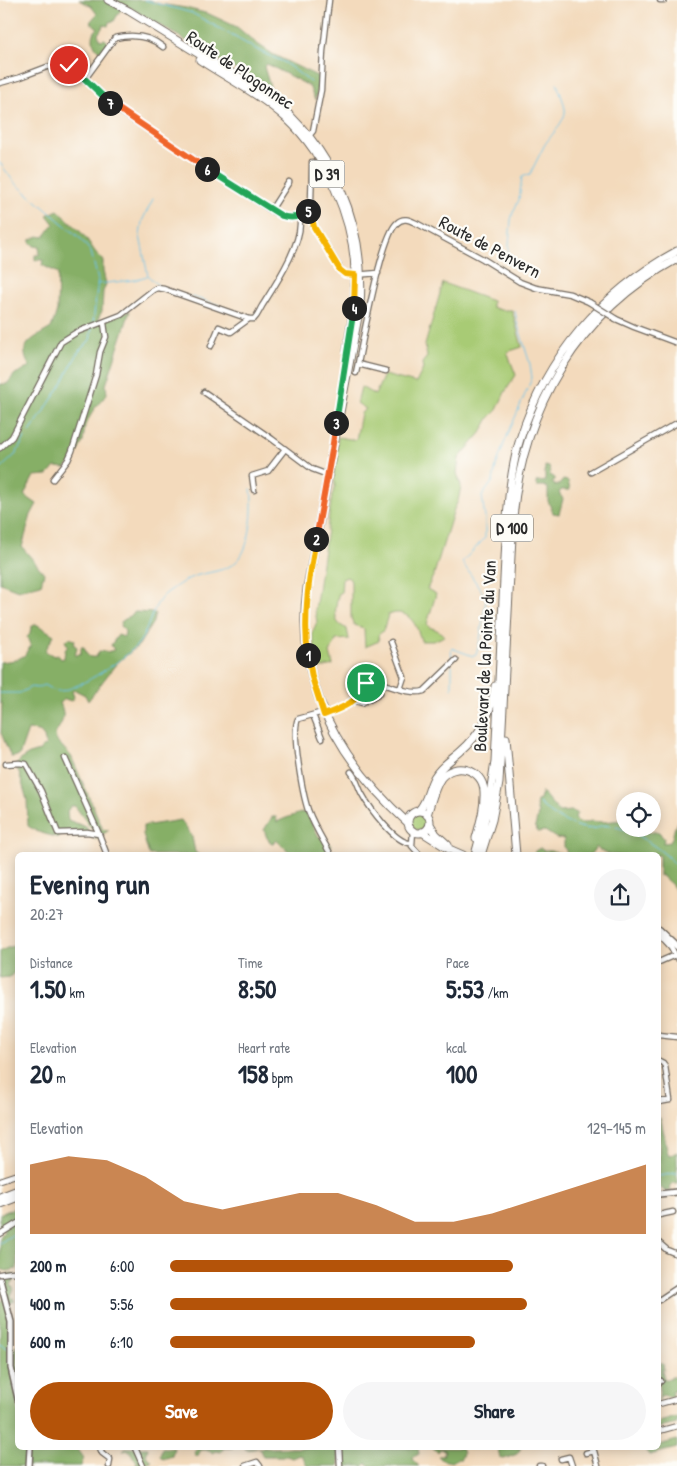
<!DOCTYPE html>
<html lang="en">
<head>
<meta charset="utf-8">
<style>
  :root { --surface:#fff; --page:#f6f6f7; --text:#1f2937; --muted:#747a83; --accent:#b45309 }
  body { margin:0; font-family:"Patrick Hand",sans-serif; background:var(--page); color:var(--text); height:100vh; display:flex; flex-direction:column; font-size:19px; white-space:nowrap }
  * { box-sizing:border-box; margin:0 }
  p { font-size:16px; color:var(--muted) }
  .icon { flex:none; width:28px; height:28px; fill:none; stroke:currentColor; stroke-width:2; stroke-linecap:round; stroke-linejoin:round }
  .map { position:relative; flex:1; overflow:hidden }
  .panel { position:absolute; left:15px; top:852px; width:646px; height:598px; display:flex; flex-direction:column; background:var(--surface); border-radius:8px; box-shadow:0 2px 12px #0003 }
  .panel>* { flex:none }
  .fabs { position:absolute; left:616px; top:792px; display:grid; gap:10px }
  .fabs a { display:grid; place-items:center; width:45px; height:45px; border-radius:50%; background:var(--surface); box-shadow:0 2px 12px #0003; font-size:25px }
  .pin { position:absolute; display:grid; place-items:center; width:42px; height:42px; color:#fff; margin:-21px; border:2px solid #fff; border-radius:50%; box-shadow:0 1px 5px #0007 }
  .km { position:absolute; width:25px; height:25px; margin:-12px; border-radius:50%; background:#222; color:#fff; font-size:14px; line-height:25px; text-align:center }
  .round { display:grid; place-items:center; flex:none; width:52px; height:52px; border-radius:26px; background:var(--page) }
  .overview { display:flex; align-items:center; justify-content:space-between; height:85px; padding:0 15px }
  h1 { font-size:28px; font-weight:700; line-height:38px }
  .figures { display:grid; grid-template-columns:repeat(3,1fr); gap:8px; height:85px; padding:5px 15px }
  .figures div { display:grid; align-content:center }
  .figures b { font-size:25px; font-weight:700 }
  .figures small { font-size:14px; font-weight:400 }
  .figures p { font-size:14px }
  .chart { height:140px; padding:10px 15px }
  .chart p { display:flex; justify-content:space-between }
  .chart svg { width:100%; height:90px; margin-top:5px; fill:var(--accent); opacity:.7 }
  .cta { display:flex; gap:10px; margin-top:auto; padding:10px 15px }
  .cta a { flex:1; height:58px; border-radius:30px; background:var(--accent); color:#fff; font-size:20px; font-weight:700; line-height:58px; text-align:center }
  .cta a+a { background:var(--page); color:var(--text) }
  ul { padding:0 15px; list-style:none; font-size:16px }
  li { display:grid; grid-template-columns:80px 60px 1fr; align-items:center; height:38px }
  li i { height:12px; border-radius:6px; background:var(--accent) }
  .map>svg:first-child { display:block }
</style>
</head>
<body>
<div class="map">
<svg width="677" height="1466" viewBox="0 0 677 1466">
  <rect width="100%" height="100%" fill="#fdfcf7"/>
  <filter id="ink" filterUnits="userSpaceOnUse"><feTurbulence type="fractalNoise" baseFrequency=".02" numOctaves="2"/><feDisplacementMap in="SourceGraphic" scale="10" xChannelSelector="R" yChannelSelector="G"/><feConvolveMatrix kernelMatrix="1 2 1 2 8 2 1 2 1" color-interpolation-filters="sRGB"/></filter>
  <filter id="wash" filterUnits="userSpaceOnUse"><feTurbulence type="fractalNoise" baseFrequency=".0096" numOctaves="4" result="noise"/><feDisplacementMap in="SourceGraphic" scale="20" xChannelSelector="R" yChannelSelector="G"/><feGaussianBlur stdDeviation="1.12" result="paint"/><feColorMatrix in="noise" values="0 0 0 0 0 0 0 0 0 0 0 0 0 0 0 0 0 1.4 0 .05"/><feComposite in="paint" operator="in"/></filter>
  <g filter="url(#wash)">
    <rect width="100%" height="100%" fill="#f3dabc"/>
    <path fill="#a8cb74" stroke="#6a7b50" d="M443 283 492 301V307L500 310H512L522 347 507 352 516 375 505 392 497 410 489 418 481 433 459 458 457 473 461 486 458 501 454 509 434 574 427 589 436 594 427 624 429 627 437 630 445 636 433 641H421C417 624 408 607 388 615L383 631 378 635 379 641 365 647 364 629 354 625 351 618V582L350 579 347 577 342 579 341 593H339C336 601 333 618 339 624 341 626 344 627 347 629L349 639 336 640 330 653 333 665 318 669 315 647 312 633 317 622 315 610 332 496 335 486 334 474 338 437 356 440 361 413 366 409 357 403 361 387 375 395 384 375 416 383 423 369 422 363 427 357 425 345Z
      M411 822a8 8 0 1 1 16 0a8 8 0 1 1-16 0Z"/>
    <path fill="#86af66" stroke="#586d48" d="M79 0H150L159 4 186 8 209 14 237 27 256 43 274 55 319 77 318 89 315 100 309 86 267 64 264 67 272 93 248 77 124 4 114 21 109 22 108 26 104 25 98 34 100 40 105 39 108 42 102 52C92 49 90 34 98 28L90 22 97 14 91 6Z
      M58 210C67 219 78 228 86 238 92 246 95 254 103 259V271L106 284 103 292 102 311 97 321 130 311 106 385 107 394 95 408 85 425 83 442 72 462 66 468 55 467 48 475 34 476 24 495 37 504 31 515 22 547 44 573 41 584 18 590 0 583V384H7L15 374 30 367C16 344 33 339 51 328L57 311 58 273 42 265 43 260H35V255H39L40 247 34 246 29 241 38 236 44 237 54 224 47 215Z
      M545 466 549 467 551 472 549 474 555 478V480L552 482 554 485H559L563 480 568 481 570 490H561L559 493 563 499 559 514 553 513 548 501V488L544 486H537L536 483 537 481 545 482Z
      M135 612 155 613 153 622 139 645 116 664 88 701 85 695 75 690 72 691 74 697 71 701 65 699 60 703C66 715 63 723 55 733L56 740 71 756 102 827 101 829 109 830 95 840 96 835 75 806H71L67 811 68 820 86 827 91 835C81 840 73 836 64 832L62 833 59 838 38 832 28 826 27 800 19 772 15 766C23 757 28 753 40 751L42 747 46 746 44 737 39 731 28 730 19 756 11 757 1 733 2 703H0V662L16 660 25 655 28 649 31 647 27 637 30 634 31 627 36 624 54 635 45 651 54 656 58 655 61 659 64 658 65 650 68 646 65 641 69 638 75 640 74 645 77 647 75 656 81 653V647H84C87 655 87 658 96 657L99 651 107 652 114 650 111 645 118 635 124 637 125 631 120 626 121 622Z
      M542 792 559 812 572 811 577 813 575 817 578 822 584 823 591 821 603 822 623 820 625 829H634L641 832H659L664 839 663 843 670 842C674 836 673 829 677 822V894L672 885 661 875 659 876V855C643 855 606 860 596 847L590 855H534L535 851 540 848 544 851H551L565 855 567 850 564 847V839L556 838 545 831 538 832 535 827 538 814 536 806 537 801 540 800Z
      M303 812 307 814 319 837 324 838 331 845 330 848 332 851H337L338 855H293L276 840 272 844 267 838 264 830 272 817H276L277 822C286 817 294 816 303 812Z
      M181 820 192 837 195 852 199 855H149L143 835V826Z
      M17 944V969L10 977 0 978V951Z
      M659 1117 661 1120 668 1154 671 1155 677 1152V1183H673L670 1187 671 1190 666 1191 659 1187Z
      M17 1207V1269L7 1271 0 1269V1237L5 1230 0 1229V1214Z
      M10 1273 16 1276 11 1285 14 1289 11 1296 15 1301 10 1303V1307H7L11 1349 15 1350V1346L17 1347V1363L16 1364 18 1369V1448H77L84 1458 81 1466H0V1302L4 1300 2 1279Z
      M660 1363 663 1364 664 1370H662L664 1379H671V1377H677V1390L672 1392 673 1397H669L663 1395 659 1397V1401Z
      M677 1417V1424L659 1428V1422Z
      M677 1440V1448L649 1455 646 1451V1449L659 1448V1445Z
      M125 1448H148L146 1456 152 1461 149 1463 142 1462 143 1466H136L137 1461 134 1459 129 1450 123 1451Z
      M162 1448H174L172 1456 163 1459 160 1456Z
      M198 1448H233H224L221 1452 216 1451 213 1453 209 1450H201L197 1457 194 1452Z
      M244 1448H338L339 1466H307L302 1456 299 1455 292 1458 287 1456H263L259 1448 247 1450Z
      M345 1448H418L419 1454 411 1458 419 1466H370L367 1463 364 1466H345Z
      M432 1448H461L463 1453 461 1459H457L452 1462 442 1460 438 1456H443L445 1450 440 1449 438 1452Z
      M498 1448H521L517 1454 504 1459 500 1458Z"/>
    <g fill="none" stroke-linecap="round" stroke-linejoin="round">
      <path stroke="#6cc4e9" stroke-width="1" d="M145 0 192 13 263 53 284 62 310 82
        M0 163 14 182 81 239 91 252 98 280 93 324
        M153 199 142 221 140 236 148 276 159 286
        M509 265 508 257 511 220 513 212 519 200 522 177 530 174C535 165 539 155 544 146 549 137 567 120 565 109 564 101 559 91 557 83
        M97 284 134 280 147 276
        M189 296 219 305
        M0 469 16 454 25 437 30 432 60 387 79 351 90 340 92 327
        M452 660 451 648 473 656 476 655 480 640 486 600 485 596 462 562 485 538V518L482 496 493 481 496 466 505 441 532 378 530 364 517 322 515 311
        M452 666V688
        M0 693H20L31 687 37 688 44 685C49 688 55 692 61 691 80 688 126 659 138 644 151 628 150 605 168 592 175 587 182 582 190 578 206 571 227 573 239 559 251 544 254 508 251 489
        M539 803C551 816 579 832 597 828 599 828 599 826 601 826 604 825 612 826 616 827 634 831 665 851 677 866
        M659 1176 677 1173
        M0 1243 18 1231
        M0 1344 10 1349"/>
    </g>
  </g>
  <g filter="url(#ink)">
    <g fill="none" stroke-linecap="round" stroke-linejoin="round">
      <defs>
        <path id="minor" d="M660 0H664
          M60 56 69 64 68 68
          M85 79 115 38C133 34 149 35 163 47
          M0 83 18 78 47 67 58 66 68 68 85 79 117 109 274 212C286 219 297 220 308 211L311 214 314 227 343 273 355 275 378 273
          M308 137 313 131 321 90 323 51 329 0
          M271 210 289 182
          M308 211 311 201 312 162
          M616 319 634 327 677 343
          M211 346 219 327 231 332 249 319
          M358 364 386 371
          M356 373C362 346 381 236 397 223 404 216 411 221 418 224L483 259 520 282 536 288 570 294 589 302
          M204 392 272 439 312 469 328 475
          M0 448 12 437 61 342 77 332 121 315 153 290 157 288 164 289 249 319H254C258 315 259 311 262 306 274 287 306 239 299 216
          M591 472 677 423
          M53 479 68 460 72 451 96 375 100 352 106 337 104 323
          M254 490 252 476 268 471 285 449
          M391 642 404 677 400 689
          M355 701 362 703 380 693
          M323 712 298 719C291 732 303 795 308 810 314 826 323 840 331 855
          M313 715 322 738
          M325 715C346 707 359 702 367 680 384 682 409 696 424 691L456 660
          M65 758 99 834 107 855
          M6 764 19 763 26 764 41 791 58 833 87 832 99 834
          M351 772C357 779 358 787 362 794 369 807 396 845 412 843
          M412 845 413 831
          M412 846 420 855
          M659 934 671 947 677 958
          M659 962 675 955
          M659 1035 677 1037
          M659 1061 663 1063 665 1066 670 1100 659 1102
          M0 1180 18 1174
          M659 1215 673 1212
          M0 1234 18 1223
          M659 1243 667 1250 677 1254
          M0 1274 13 1272 18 1273
          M659 1300 677 1288
          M659 1382 661 1381
          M659 1404 677 1399
          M659 1431 677 1426
          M100 1448 102 1453 110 1459 109 1466
          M135 1448 143 1466
          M339 1448 340 1466
          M586 1453 594 1451 598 1466
          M561 1459 569 1457 572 1466
          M245 1466 257 1462 260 1466
          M539 1466H542"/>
        <path id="tertiary" d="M659 1194 677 1192
          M0 1280 11 1322V1368L18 1399
          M29 1466 30 1448"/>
        <path id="secondary" d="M659 929 677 946"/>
        <path id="primary" d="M108 0 129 11C155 27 181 43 207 59 227 71 250 81 268 96 333 147 366 224 360 306L307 588C294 683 340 761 408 823
          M200 60C229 79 261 95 287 119 326 155 354 220 355 272 356 299 351 325 347 351
          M408 822a11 11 0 1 1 22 0a11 11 0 1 1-22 0Z
          M430 824 436 834 448 845
          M422 832 447 848 463 855"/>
        <path id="trunk" d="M506 738 516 855
          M419 810C428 801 428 787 435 776 441 766 451 760 460 752 481 734 491 714 495 686
          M427 815C431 803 434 788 441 778 455 761 483 769 484 791 485 807 480 823 476 838
          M475 855 488 807 495 761 507 518C509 491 512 464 520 439 546 357 602 292 677 251
          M481 855 492 820 499 783 513 518C523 407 578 313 677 259
          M0 1197 18 1190
          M0 1204 18 1197"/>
      </defs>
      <use href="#minor" stroke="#71685e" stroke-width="7"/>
      <use href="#tertiary" stroke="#71685e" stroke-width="8"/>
      <use href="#secondary" stroke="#71685e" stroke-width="9"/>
      <use href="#primary" stroke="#71685e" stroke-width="9"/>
      <use href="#trunk" stroke="#71685e" stroke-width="9"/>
      <use href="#minor" stroke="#fff" stroke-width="4.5"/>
      <use href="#tertiary" stroke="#fff" stroke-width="5"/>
      <use href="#secondary" stroke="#fff" stroke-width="6"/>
      <use href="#primary" stroke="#fff" stroke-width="7"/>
      <use href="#trunk" stroke="#fff" stroke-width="7"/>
      <defs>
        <path id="minor-bridge" d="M589 302 616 319"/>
      </defs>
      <use href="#minor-bridge" stroke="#71685e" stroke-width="7" stroke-linecap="butt"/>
      <use href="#minor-bridge" stroke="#fff" stroke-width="4.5"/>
    </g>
  </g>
  <g fill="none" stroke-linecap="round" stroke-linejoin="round" filter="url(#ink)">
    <defs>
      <path id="split-1" d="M308 655 312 677 324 715C342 708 359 702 366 683"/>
      <path id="split-2" d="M308 655C303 615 309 578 316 539"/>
      <path id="split-3" d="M316 539 332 450 336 423"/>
      <path id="split-4" d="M336 423 354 308"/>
      <path id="split-5" d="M308 211 311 214 314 227 340 270 345 274 355 275 354 308"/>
      <path id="split-6" d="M207 169 282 216C292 219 300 218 308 211"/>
      <path id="split-7" d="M110 103 207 169"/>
      <path id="split-8" d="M69 65 68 68 85 79 110 103"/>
    </defs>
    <use href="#split-1" stroke="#fff" stroke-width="10"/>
    <use href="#split-2" stroke="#fff" stroke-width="10"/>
    <use href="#split-3" stroke="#fff" stroke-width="10"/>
    <use href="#split-4" stroke="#fff" stroke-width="10"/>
    <use href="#split-5" stroke="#fff" stroke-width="10"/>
    <use href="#split-6" stroke="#fff" stroke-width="10"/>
    <use href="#split-7" stroke="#fff" stroke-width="10"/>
    <use href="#split-8" stroke="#fff" stroke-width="10"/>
    <use href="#split-1" stroke="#f5b400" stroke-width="6"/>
    <use href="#split-2" stroke="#f5b400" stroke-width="6"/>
    <use href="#split-3" stroke="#f0652b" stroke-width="6"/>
    <use href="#split-4" stroke="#22a559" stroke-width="6"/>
    <use href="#split-5" stroke="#f5b400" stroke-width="6"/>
    <use href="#split-6" stroke="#22a559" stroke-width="6"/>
    <use href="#split-7" stroke="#f0652b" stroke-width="6"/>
    <use href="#split-8" stroke="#22a559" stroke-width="6"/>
  </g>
  <g text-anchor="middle" stroke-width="4.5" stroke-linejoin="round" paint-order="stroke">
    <g fill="#fdfcf7" stroke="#6a6a68" stroke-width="1">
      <rect x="309.5" y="160.5" width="35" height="27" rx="4"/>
      <rect x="491" y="514.5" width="42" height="27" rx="4"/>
    </g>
    <g font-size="16" font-weight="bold" fill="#2b2b2b">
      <text x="327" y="180">D 39</text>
      <text x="512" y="534">D 100</text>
    </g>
    <g font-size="18" fill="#2b2b2b" stroke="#fdfcf7">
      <text transform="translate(240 70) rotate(34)" y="6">Route de Plogonnec</text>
      <text transform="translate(490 247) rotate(28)" y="6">Route de Penvern</text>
      <text transform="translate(485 656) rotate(-87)" y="6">Boulevard de la Pointe du Van</text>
    </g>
  </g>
</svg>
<div class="fabs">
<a><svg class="icon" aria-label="locate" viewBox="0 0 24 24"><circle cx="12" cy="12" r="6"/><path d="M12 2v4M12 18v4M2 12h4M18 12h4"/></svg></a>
</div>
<div class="pin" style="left:366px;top:683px;background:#1e9e55"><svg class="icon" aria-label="arrive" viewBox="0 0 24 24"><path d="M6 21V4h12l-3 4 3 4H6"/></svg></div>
<div class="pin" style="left:69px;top:65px;background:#d93025"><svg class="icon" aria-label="check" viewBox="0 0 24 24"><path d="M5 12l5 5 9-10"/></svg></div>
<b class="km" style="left:308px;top:655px">1</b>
<b class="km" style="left:316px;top:539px">2</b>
<b class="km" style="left:336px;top:423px">3</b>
<b class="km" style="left:354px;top:308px">4</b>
<b class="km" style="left:308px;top:211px">5</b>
<b class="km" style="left:207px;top:169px">6</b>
<b class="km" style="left:110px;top:103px">7</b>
<section class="panel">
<div class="overview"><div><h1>Evening run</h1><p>20:27</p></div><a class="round"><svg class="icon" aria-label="share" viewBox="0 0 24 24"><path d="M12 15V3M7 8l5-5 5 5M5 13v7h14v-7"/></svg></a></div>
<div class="figures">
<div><p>Distance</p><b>1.50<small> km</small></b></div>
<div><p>Time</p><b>8:50</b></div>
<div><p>Pace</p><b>5:53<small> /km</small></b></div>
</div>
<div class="figures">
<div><p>Elevation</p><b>20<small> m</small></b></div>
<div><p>Heart rate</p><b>158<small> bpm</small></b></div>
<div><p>kcal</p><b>100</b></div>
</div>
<div class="chart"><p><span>Elevation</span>129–145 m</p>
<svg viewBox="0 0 160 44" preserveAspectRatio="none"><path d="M0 44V10L10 6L20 8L30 16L40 28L50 32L60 28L70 24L80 24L90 30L100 38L110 38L120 34L130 28L140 22L150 16L160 10V44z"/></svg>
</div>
<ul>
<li><b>200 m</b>6:00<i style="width:72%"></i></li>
<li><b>400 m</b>5:56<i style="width:75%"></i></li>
<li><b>600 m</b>6:10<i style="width:64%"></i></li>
</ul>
<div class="cta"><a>Save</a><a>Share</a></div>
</section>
</div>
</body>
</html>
